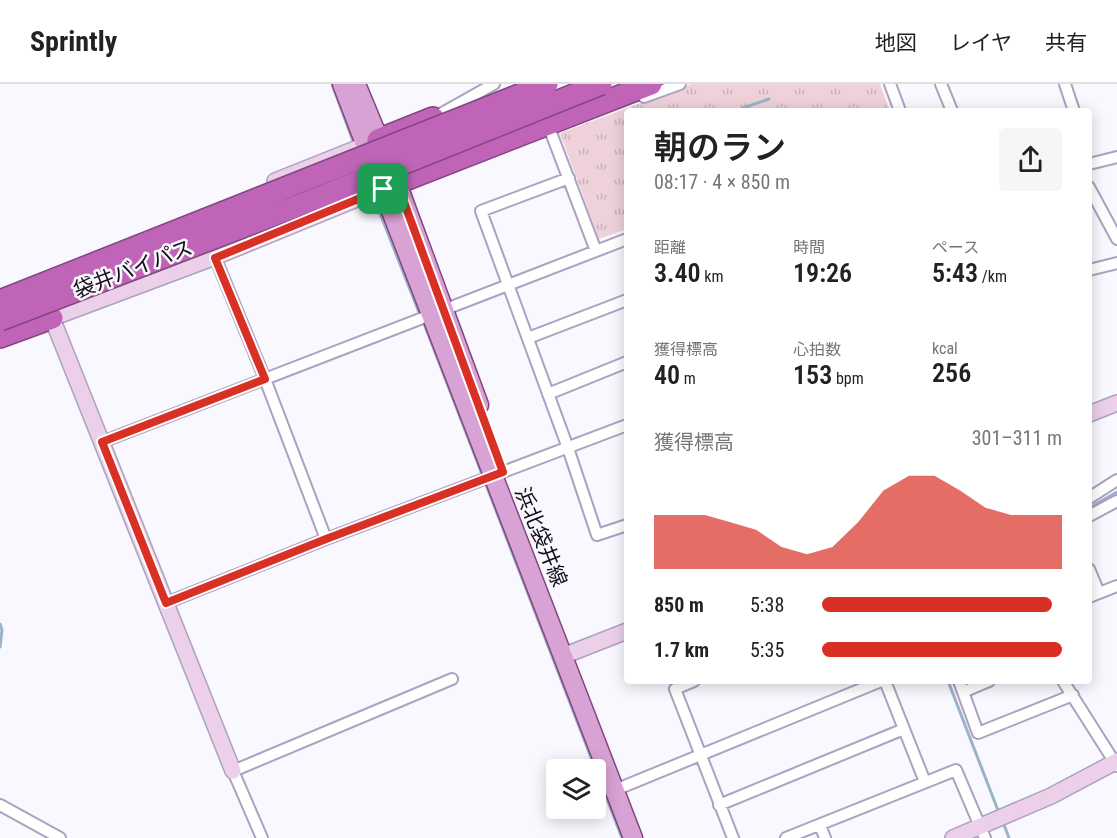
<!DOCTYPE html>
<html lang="ja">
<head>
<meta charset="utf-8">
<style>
  :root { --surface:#fff; --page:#f6f6f6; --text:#222; --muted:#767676; --line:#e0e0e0; --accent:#d93025 }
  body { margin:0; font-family:"Roboto Condensed","Noto Sans JP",sans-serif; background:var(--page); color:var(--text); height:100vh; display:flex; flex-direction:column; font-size:22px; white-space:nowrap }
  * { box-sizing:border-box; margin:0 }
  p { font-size:20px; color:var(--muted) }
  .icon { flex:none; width:33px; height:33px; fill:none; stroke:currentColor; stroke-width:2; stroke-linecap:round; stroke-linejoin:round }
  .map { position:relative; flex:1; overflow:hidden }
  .drawer { position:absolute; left:624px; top:24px; width:468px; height:576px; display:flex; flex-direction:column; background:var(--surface); border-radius:6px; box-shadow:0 3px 15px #0003 }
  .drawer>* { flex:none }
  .tools { position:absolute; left:546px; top:675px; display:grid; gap:12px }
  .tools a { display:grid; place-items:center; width:60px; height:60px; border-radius:6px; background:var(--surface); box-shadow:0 3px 15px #0003; font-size:30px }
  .pin { position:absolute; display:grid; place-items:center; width:51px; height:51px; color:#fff; margin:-26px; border-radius:12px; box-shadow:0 3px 9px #0006 }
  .round { display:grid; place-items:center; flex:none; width:63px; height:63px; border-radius:6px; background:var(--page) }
  .summary { display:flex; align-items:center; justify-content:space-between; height:102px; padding:0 30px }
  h1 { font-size:33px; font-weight:600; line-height:45px }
  .figures { display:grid; grid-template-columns:repeat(3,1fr); gap:9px; height:102px; padding:6px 30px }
  .figures div { display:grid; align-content:center }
  .figures b { font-size:26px; font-weight:600 }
  .figures small { font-size:16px; font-weight:400 }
  .figures p { font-size:16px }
  .chart { height:168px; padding:12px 30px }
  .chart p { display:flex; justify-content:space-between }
  .chart svg { width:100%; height:108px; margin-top:6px; fill:var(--accent); opacity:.7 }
  ul { padding:0 30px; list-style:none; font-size:20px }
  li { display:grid; grid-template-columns:96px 72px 1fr; align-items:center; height:45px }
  li i { height:15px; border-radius:8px; background:var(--accent) }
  header { display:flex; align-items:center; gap:36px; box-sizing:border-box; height:84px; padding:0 30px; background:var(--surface); border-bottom:2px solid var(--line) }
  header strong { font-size:28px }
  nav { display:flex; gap:33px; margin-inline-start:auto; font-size:21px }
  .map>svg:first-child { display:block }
</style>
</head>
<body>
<header>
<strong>Sprintly</strong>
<nav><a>地図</a><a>レイヤ</a><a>共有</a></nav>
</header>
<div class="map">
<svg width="1117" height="754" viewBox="0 0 1117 754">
  <defs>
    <pattern id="park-tufts" width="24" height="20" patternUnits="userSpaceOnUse" patternTransform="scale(1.5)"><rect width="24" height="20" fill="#eed1d9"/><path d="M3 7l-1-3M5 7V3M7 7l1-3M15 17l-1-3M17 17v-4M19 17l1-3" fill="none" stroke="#cbb2ba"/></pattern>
  </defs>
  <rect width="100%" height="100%" fill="#faf8ff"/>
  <path fill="url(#park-tufts)" d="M692 0H880L890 27H627V145L599 155 560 49Z"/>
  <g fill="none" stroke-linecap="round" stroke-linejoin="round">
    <path stroke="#99b4c9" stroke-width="3" d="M332 0 354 60
      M742 27 743 24 769 15
      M374 114 420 231
      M423 237 622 754
      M1089 424 1117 408
      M0 540 2 546 0 563
      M948 597 999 729
      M1003 738 1009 754"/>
    <defs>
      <path id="street" d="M890 0 900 27
        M941 0 952 27
        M1065 0 1074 27
        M644 13 680 0
        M435 33 494 0
        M550 46 596 167
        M1089 80 1117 73
        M569 94 481 127 568 364 597 451 627 441
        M1089 103 1117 155
        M215 173 265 295 326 455
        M1089 186 1117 179
        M528 254 627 216
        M548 310 627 278
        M102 358 627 155
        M1089 414 1117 396
        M1089 432 1117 417
        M1089 485 1099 509
        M1089 513 1117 502
        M166 519 326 455 627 341
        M694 597 675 605 733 754
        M885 597 925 698
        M959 597 978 649 1073 611
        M1063 597 1117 682
        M963 608 989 597
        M615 706 881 597
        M0 721 60 754
        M719 721 904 645
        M820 741 825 754
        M262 754 233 687 452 595
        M786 754 956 686 985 754"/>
      <path id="secondary" d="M275 97 375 57
        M48 224 233 687
        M52 234 215 173 391 101
        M1089 330 1117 319
        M563 572 627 547
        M953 754 1051 712 1117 677"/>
      <path id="primary" d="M342 0 633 754
        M356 0 397 99 479 321"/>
      <path id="highway" d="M378 56 433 34
        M397 99 651 0
        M0 253 52 234"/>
    </defs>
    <use href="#street" stroke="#aca1c1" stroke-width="14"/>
    <use href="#secondary" stroke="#aca1c1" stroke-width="18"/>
    <use href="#primary" stroke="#834780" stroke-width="21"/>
    <use href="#highway" stroke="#834780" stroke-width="24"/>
    <use href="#street" stroke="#fff" stroke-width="10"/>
    <use href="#secondary" stroke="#ecd0e9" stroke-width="15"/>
    <use href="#primary" stroke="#d9a2d4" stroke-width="18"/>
    <use href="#highway" stroke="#bf64b7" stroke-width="21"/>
    <defs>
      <path id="highway-bridge" d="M0 217 547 0
        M0 236 305 119 601 0"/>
    </defs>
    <use href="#highway-bridge" stroke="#834780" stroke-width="24" stroke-linecap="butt"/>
    <use href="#highway-bridge" stroke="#bf64b7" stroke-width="21"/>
  </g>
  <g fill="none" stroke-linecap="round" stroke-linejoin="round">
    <defs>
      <path id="route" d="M397 99 503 388 326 455 166 519 102 358 265 295 215 174Z"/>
    </defs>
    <use href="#route" stroke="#fff" stroke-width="12"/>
    <use href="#route" stroke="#d93025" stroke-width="8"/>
  </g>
  <g text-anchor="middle" stroke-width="5" stroke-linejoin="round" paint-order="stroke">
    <g font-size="21" fill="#14101b" stroke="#faf8ff">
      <text transform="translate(133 185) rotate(-21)" y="7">袋井バイパス</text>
      <text transform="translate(541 453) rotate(68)" y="7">浜北袋井線</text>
    </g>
  </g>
</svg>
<div class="tools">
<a><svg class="icon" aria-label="layers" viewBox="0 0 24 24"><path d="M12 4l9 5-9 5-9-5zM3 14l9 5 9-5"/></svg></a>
</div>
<div class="pin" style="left:383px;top:105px;background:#1e9e55"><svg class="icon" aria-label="arrive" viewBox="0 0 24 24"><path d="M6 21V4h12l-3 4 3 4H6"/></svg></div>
<section class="drawer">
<div class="summary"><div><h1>朝のラン</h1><p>08:17 · 4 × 850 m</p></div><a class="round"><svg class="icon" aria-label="share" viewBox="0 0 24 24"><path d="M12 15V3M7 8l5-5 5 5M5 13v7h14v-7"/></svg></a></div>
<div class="figures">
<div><p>距離</p><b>3.40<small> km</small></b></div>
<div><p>時間</p><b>19:26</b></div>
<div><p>ペース</p><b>5:43<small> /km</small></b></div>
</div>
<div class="figures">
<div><p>獲得標高</p><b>40<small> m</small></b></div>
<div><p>心拍数</p><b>153<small> bpm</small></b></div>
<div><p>kcal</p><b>256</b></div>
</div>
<div class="chart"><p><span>獲得標高</span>301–311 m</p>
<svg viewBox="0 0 160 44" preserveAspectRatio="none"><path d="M0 44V22L10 22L20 22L30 25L40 28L50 35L60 38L70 35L80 25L90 12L100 6L110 6L120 12L130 19L140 22L150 22L160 22V44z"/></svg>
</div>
<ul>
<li><b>850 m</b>5:38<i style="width:96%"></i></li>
<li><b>1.7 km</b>5:35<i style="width:100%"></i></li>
</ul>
</section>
</div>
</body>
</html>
